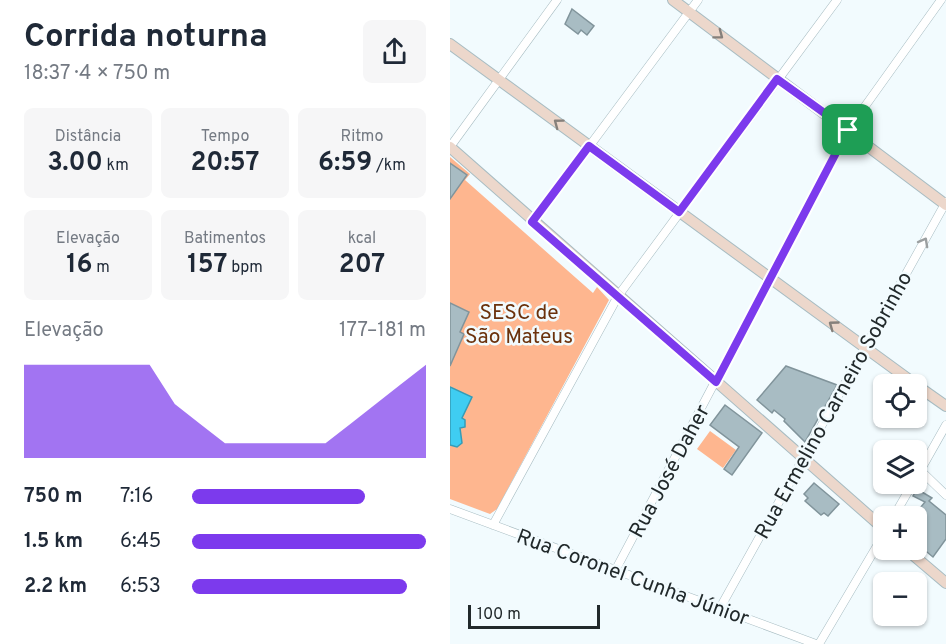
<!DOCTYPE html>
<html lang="pt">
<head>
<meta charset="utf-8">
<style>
  :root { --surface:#fff; --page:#f6f6f7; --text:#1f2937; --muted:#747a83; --accent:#7c3aed }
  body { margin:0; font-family:Overpass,sans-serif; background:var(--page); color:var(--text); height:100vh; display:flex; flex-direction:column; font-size:22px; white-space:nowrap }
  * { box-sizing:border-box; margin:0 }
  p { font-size:20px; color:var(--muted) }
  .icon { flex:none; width:33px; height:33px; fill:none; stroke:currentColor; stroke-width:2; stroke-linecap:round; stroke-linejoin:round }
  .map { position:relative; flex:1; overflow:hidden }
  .side { display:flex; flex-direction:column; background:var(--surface); width:450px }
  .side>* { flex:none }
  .buttons { position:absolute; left:423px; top:374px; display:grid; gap:12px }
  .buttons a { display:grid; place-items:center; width:54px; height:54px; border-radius:9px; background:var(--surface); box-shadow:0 2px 4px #0004; font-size:30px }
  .scale { position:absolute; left:18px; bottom:15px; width:132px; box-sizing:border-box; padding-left:6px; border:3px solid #21292b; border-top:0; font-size:16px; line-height:21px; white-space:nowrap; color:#21292b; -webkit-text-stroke:4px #f2fbfe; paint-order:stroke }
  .pin { position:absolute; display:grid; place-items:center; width:51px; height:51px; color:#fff; margin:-26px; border-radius:12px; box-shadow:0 3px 9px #0006 }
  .round { display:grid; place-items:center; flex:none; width:63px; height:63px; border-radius:9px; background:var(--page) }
  .overview { display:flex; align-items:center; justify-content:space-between; height:102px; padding:0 24px }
  h1 { font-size:33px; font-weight:700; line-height:45px }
  .figures { display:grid; grid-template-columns:repeat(3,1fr); gap:9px; height:102px; padding:6px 24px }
  .figures div { display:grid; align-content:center; border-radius:9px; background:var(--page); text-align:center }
  .figures b { font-size:26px; font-weight:700 }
  .figures small { font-size:16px; font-weight:400 }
  .figures p { font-size:16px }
  .chart { height:168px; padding:12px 24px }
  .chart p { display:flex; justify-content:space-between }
  .chart svg { width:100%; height:108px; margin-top:6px; fill:var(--accent); opacity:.7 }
  ul { padding:0 24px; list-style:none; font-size:20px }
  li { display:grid; grid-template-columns:96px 72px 1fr; align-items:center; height:45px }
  li i { height:15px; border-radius:8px; background:var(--accent) }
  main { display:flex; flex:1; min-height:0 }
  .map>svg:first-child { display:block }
</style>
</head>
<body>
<main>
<section class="side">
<div class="overview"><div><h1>Corrida noturna</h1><p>18:37 · 4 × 750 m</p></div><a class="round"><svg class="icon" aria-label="share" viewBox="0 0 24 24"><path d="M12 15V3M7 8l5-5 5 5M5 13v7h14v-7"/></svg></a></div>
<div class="figures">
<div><p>Distância</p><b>3.00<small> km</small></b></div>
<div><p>Tempo</p><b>20:57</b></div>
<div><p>Ritmo</p><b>6:59<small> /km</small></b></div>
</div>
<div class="figures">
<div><p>Elevação</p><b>16<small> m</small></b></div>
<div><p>Batimentos</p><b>157<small> bpm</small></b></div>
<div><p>kcal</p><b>207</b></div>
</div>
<div class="chart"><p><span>Elevação</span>177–181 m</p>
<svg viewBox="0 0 160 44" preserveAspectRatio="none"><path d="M0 44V6L10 6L20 6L30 6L40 6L50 6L60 22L70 30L80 38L90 38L100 38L110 38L120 38L130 30L140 22L150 14L160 6V44z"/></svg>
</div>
<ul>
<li><b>750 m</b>7:16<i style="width:74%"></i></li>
<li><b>1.5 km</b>6:45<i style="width:100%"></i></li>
<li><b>2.2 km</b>6:53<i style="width:92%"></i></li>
</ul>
</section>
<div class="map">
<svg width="496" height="644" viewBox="0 0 496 644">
  <rect width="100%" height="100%" fill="#f2fbfe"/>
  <path fill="#feb68f" d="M0 157 20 174 15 180 143 293 147 287 159 300 47 509 40 514 0 499Z
    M260 431 286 450 273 468 247 449Z"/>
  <path fill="#3fcdf2" stroke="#369cb6" stroke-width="1.5" d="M0 387 22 397 12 418 15 420V427L10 428 12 443 7 447 0 445Z"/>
  <path fill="#a8bcc3" stroke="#81949b" stroke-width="1.5" d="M122 9 144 26 137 35 131 30 128 34 115 24Z
    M0 163 17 175 0 199Z
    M0 303 19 312 10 332 14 334 0 366Z
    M336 366 387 385 355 442 334 421 335 419 324 410 322 413 307 400Z
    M275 405 312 433 282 475 274 469 289 447 260 425Z
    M364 483 389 504 378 516 374 513 371 515 355 501 358 498 354 494Z
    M467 489 482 498 479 501 496 515V539L483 557 466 543V513L475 502 463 496Z"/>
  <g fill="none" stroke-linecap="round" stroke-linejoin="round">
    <defs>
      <path id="street" d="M0 147 107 0
        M83 222 248 0
        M471 471 496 495
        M466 478 496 425
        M0 509 366 644
        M444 516 463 483
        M43 525 168 296 387 0
        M165 571 398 130 491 0
        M270 608 496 202
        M369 644 434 534"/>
      <path id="secondary" d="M223 0 496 205
        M0 44 465 384
        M0 147 434 529
        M466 385 496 406
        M456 549 496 583"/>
    </defs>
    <use href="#street" stroke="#a7bcc2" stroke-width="9"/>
    <use href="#secondary" stroke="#a7bcc2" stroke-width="12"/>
    <use href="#street" stroke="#fff" stroke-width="8"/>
    <use href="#secondary" stroke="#ecd7cb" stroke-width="10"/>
  </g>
  <defs><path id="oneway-chevron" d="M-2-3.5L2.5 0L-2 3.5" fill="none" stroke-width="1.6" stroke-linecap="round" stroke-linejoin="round" transform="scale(1.5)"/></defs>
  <g stroke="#86807b">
    <use href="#oneway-chevron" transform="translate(269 35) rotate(37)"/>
    <use href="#oneway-chevron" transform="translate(108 123) rotate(-143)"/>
    <use href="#oneway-chevron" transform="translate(383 325) rotate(-144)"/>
  </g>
  <use stroke="#9b9fa0" href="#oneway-chevron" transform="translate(474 242) rotate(-61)"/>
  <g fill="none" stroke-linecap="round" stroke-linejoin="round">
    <defs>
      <path id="route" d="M327 79 398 130 266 382 82 222 139 146 229 212Z"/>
    </defs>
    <use href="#route" stroke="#fff" stroke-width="12"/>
    <use href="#route" stroke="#7c3aed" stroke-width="8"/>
  </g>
  <g text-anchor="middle" stroke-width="5" stroke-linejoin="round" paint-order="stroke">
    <g font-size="21" fill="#6b320c" stroke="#f2fbfe">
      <text x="69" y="319">SESC de<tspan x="69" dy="24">São Mateus</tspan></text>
    </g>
    <g font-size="21" fill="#21292b" stroke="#f2fbfe">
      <text transform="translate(383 405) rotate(-61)" y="7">Rua Ermelino Carneiro Sobrinho</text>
      <text transform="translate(219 471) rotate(-62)" y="7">Rua José Daher</text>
      <text transform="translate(183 577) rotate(20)" y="7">Rua Coronel Cunha Júnior</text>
    </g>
  </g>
</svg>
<div class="buttons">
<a><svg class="icon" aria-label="locate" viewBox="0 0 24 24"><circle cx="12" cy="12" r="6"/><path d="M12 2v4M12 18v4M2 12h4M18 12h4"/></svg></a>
<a><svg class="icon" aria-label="layers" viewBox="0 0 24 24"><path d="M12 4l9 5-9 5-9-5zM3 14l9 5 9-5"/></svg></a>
<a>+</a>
<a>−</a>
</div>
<div class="scale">100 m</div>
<div class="pin" style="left:398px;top:130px;background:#1e9e55"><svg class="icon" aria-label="arrive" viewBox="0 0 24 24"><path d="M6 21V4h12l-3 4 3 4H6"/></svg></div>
</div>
</main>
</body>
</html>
